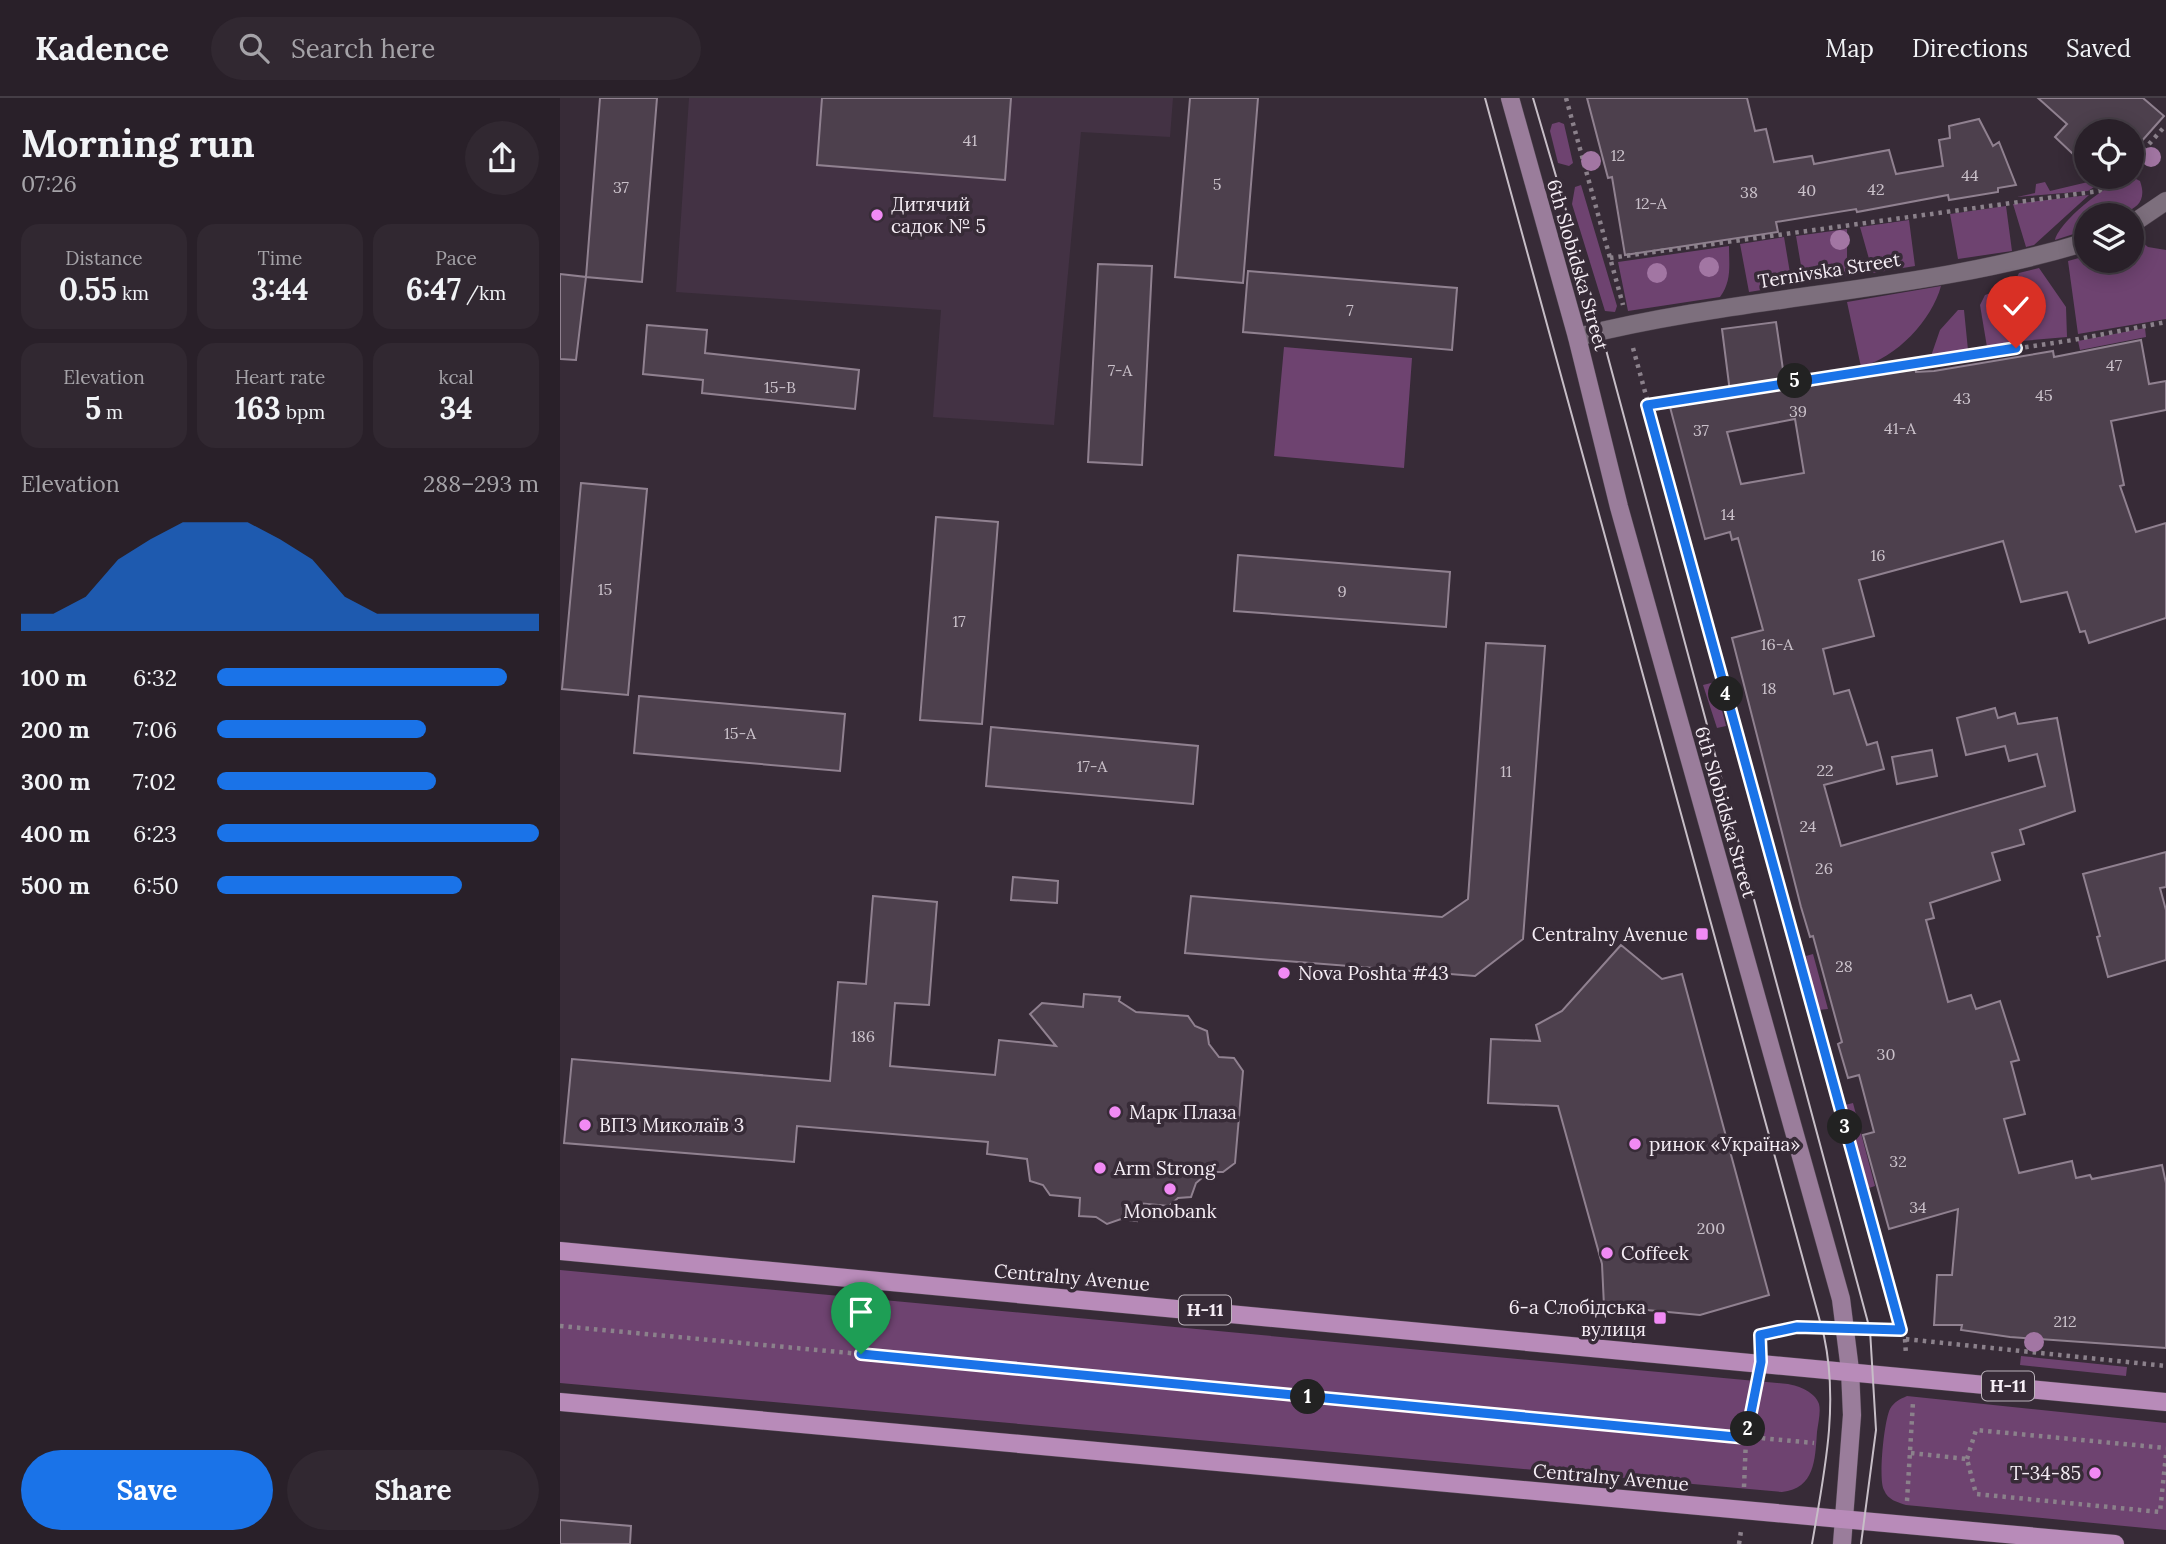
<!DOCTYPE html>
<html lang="en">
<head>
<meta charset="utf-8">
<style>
  :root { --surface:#292029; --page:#312831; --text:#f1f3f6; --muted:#a5a3a8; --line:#453e46; --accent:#1a73e8 }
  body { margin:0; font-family:Lora,serif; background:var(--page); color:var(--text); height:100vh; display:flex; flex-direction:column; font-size:26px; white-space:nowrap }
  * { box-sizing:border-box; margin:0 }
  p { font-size:23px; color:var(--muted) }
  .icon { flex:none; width:38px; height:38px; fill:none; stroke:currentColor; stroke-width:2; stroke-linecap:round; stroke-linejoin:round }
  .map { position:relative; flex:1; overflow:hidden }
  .details { display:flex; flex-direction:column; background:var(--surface); width:560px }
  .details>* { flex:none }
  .tools { position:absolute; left:1514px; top:21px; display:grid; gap:14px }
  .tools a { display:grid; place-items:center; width:70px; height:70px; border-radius:50%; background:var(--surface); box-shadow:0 4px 18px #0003,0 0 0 2px var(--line); font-size:35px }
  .pin { position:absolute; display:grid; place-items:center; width:60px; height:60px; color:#fff; margin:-72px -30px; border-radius:50% 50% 50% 0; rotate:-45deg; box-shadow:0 0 7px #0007 }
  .pin .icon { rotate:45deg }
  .km { position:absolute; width:35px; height:35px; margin:-18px; border-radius:50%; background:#222; color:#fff; font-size:19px; line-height:35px; text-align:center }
  .round { display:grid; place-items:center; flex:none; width:74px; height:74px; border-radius:37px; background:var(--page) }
  .head { display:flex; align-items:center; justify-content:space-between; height:119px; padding:0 21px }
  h1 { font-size:38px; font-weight:700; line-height:52px }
  .stats { display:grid; grid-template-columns:repeat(3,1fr); gap:10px; height:119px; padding:7px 21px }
  .stats div { display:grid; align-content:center; border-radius:18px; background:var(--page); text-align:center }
  .stats b { font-size:30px; font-weight:700 }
  .stats small { font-size:19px; font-weight:400 }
  .stats p { font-size:19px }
  .chart { height:196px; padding:14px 21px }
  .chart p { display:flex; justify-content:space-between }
  .chart svg { width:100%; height:126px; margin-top:7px; fill:var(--accent); opacity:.7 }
  .primary-button { display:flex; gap:14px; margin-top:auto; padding:14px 21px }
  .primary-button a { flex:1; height:80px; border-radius:42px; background:var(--accent); color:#fff; font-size:28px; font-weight:700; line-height:80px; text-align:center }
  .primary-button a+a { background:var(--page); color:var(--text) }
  ul { padding:0 21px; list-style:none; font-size:23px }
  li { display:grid; grid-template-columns:112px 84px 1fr; align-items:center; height:52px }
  li i { height:18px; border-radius:9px; background:var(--accent) }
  header { display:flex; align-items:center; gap:42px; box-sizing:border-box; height:98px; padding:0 35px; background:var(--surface); border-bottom:2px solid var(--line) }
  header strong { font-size:33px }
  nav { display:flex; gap:38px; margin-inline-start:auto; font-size:24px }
  .search { width:490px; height:63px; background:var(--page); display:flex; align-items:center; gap:18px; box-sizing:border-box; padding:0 24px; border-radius:38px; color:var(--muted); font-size:26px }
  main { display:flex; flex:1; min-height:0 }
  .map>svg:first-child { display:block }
</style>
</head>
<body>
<header>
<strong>Kadence</strong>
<div class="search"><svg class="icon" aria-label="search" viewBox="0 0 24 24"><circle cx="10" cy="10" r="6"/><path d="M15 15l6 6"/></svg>Search here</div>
<nav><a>Map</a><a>Directions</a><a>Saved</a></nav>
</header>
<main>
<section class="details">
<div class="head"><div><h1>Morning run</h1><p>07:26</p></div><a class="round"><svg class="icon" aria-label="share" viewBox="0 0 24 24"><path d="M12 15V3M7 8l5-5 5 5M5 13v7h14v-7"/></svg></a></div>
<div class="stats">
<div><p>Distance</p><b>0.55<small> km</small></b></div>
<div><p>Time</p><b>3:44</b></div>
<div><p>Pace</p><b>6:47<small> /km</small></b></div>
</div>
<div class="stats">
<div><p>Elevation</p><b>5<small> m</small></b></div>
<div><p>Heart rate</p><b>163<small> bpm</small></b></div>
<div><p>kcal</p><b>34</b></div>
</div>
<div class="chart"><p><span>Elevation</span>288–293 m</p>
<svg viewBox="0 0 160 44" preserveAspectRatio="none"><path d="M0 44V38L10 38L20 32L30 19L40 12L50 6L60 6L70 6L80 12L90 19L100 32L110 38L120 38L130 38L140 38L150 38L160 38V44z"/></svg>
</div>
<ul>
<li><b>100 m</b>6:32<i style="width:90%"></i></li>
<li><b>200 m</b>7:06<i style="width:65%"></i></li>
<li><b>300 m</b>7:02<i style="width:68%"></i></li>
<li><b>400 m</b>6:23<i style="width:100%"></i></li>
<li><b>500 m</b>6:50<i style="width:76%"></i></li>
</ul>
<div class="primary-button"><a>Save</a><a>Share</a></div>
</section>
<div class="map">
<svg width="1606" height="1446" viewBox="0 0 1606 1446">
  <rect width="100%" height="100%" fill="#372b37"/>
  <path fill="#433244" d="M129 0H613L610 39 521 34 494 327 373 319 381 212 116 194Z"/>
  <path fill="#6e4370" d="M999 24 1004 26 1013 65 1009 68 998 65 990 33 992 26Z
    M1549 79 1528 93 1457 99 1475 95 1476 86 1485 84 1490 93Z
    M1572 79 1580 83C1593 119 1548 117 1526 117V132L1495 142C1500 122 1552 81 1572 79Z
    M1021 87 1057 208 1055 214 1045 213 1012 106 1015 89Z
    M1529 97 1474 147 1466 149 1453 106Z
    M1446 108 1452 153 1398 161 1390 116Z
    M1349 122 1355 168 1313 175 1300 129Z
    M1287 131V178L1244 185 1236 138Z
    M1224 139 1232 187 1189 194 1180 146Z
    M1577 140 1588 149 1606 152V221L1518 236 1508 163 1526 158V163H1572V142Z
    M1169 148C1169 167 1172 183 1160 199L1068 213 1058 164Z
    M1479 170 1506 209 1507 239 1462 243 1450 193 1459 175Z
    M1381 188C1372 222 1336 260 1301 269L1287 204Z
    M1437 193 1451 246 1427 249 1420 207 1425 197Z
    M1398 212H1404L1408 252 1371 258 1380 232Z
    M1585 230 1586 239 1520 252 1518 243Z
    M724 249 852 260 844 370 714 358Z
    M1155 584 1166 628 1157 630 1143 587Z
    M1253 856 1268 911 1258 912 1246 858Z
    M1293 1005 1315 1088 1309 1090 1285 1007Z
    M0 1172 1228 1286C1239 1288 1255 1294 1259 1306 1261 1314 1258 1326 1257 1334 1255 1362 1255 1390 1222 1394L0 1285Z
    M1461 1258 1567 1269 1566 1278 1460 1267Z
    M1347 1298 1606 1325V1432L1346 1407C1337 1404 1328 1402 1324 1392 1318 1382 1324 1323 1330 1311 1334 1304 1340 1301 1347 1298Z"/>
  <path fill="#4d404d" stroke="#908190" stroke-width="2" fill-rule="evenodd" d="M40 0H97L82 184 26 179Z
    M262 0H451L445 82 257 67Z
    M630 0H698L683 185 615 179Z
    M1027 0H1187L1195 33 1206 31 1214 64 1252 58 1254 66 1329 52 1336 76 1383 68 1379 42 1390 40 1389 28 1419 21 1433 48 1439 44 1456 87 1438 90V94L1389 102 1388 97 1297 114 1296 111 1216 124 1218 134 1065 157 1052 79 1048 80Z
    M1478 0H1583L1604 18 1572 54V33H1526V41L1513 56 1495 39 1507 26Z
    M538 166 592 168 582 367 528 364Z
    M688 173 897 190 892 252 683 234Z
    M0 176 26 179 16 262 0 261Z
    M1216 224 1226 292 1355 269 1356 274 1374 273 1493 253 1494 259 1581 242 1589 286 1606 283V312L1551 323 1564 387 1560 388 1576 434 1606 425V520L1529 545 1525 533 1520 534 1507 494 1461 504 1443 443 1299 482 1314 538 1263 551 1274 596 1289 592 1307 647 1317 644 1324 671 1264 687 1281 748 1485 688 1477 656 1449 663 1445 648 1406 657 1397 620 1435 610 1438 620 1455 615 1458 626 1497 620 1515 713 1460 732 1464 746 1432 755 1440 782 1370 805 1374 820 1366 822 1388 904 1411 897 1416 911 1440 903 1459 962 1451 964 1465 1016 1444 1021 1459 1075 1512 1063 1516 1080 1530 1077 1532 1081 1602 1067 1606 1085V1250L1450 1239 1401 1232 1402 1227H1374L1377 1177H1392L1398 1111 1329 1131 1303 1037 1314 1034 1299 977 1288 980 1278 946 1282 944 1253 838 1250 839 1241 809 1172 540 1203 532 1178 440 1172 442 1170 434 1145 441 1110 309 1170 294 1162 231ZM1235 321 1244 375 1181 386 1167 334Z
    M87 227 147 232 145 255 299 272 295 311 142 295 143 282 83 276Z
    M21 385 87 391 68 597 2 591Z
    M376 419 438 424 422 626 360 622Z
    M678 457 890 474 886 529 674 513Z
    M926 545 985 548 963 841 915 878 625 855 631 798 882 819 908 801Z
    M79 598 285 616 280 673 74 655Z
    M431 629 638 648 633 706 426 688Z
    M1372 652 1377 678 1337 686 1332 659Z
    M1606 754V789L1600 790 1606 812V862L1548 879 1537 839 1540 838 1523 776Z
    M453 779 498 783 497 805 451 802Z
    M313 798 377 804 369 907 335 905 330 968 435 977 439 942 496 948 470 916 482 905 523 909 524 896 560 899 559 903 576 914 628 918 635 928 647 933 649 946 659 959 674 960 683 973 675 1065 663 1074H649L636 1085 631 1099 618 1100 609 1108 578 1105 577 1123 561 1121 547 1126 536 1119 519 1118 520 1100 490 1097 483 1087 470 1083 467 1061 427 1056 428 1044 237 1028 234 1064 4 1045 12 961 270 983 278 884 306 886Z
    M1061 847 1102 881 1122 876 1209 1197 1140 1217 1044 1208 1042 1166 998 1008 928 1005 931 941 980 943 976 927 1002 913Z
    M0 1422 71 1428 70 1446H0Z"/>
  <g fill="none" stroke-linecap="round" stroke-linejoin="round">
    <defs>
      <path id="street" d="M1572 126 1606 103
        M1017 239C1183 197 1364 194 1526 144"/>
      <path id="secondary" d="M950 0 1017 239 1059 409 1281 1201 1290 1272 1292 1317 1282 1446"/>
      <path id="primary" d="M0 1153 1606 1304
        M0 1304 1555 1446"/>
    </defs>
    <use href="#street" stroke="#524752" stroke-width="19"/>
    <use href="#secondary" stroke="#524752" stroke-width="19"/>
    <use href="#primary" stroke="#524752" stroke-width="19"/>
    <path stroke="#8b818b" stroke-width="4.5" stroke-dasharray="3.5 5" stroke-linecap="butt" d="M1006 0 1063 207
      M1572 65 1606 27
      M1050 160 1539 93 1556 79
      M1073 250 1345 1241 1606 1268
      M1087 307 1513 242 1606 224
      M0 1228 1254 1345
      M1307 1232H1341
      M1345 1241 1346 1257
      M1200 1244V1237L1237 1229H1263
      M1351 1355 1407 1361 1416 1396 1600 1414 1606 1357
      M1407 1361 1416 1332 1606 1350
      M1184 1389 1186 1341 1197 1287
      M1347 1403 1353 1304
      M1179 1446 1181 1433"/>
    <use href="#street" stroke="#7d6f7d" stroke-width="18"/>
    <use href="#secondary" stroke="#9a7d9b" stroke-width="18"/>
    <use href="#primary" stroke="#b88bb9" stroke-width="18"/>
    <path stroke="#c7bec7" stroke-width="2" d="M925 0 1264 1238C1279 1308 1264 1376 1252 1446
      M973 0 1035 211 1310 1232 1316 1332 1301 1446"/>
  </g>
  <g fill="#a276a3">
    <circle cx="1591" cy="59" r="10"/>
    <circle cx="1031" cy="63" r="10"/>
    <circle cx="1280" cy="142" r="10"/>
    <circle cx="1149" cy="169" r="10"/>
    <circle cx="1097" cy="175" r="10"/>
    <circle cx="1474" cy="1244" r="10"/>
  </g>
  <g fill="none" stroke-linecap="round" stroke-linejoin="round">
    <defs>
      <path id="route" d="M301 1256 1186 1340 1201 1264 1200 1237 1237 1229 1341 1232 1087 307 1456 250"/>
    </defs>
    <use href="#route" stroke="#fff" stroke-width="14"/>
    <use href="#route" stroke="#1a73e8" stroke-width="9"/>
  </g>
  <g fill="#f18af4" stroke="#372b37" stroke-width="2.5">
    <circle cx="317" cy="117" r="7"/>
    <rect x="1135" y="829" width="14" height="14" rx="3.5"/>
    <circle cx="724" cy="875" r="7"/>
    <circle cx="555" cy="1014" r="7"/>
    <circle cx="25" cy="1027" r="7"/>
    <circle cx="1075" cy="1046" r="7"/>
    <circle cx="540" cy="1070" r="7"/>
    <circle cx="610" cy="1091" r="7"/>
    <circle cx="1047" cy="1155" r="7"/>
    <rect x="1093" y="1213" width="14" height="14" rx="3.5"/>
    <circle cx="1535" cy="1375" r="7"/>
  </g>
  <g text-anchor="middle" stroke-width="7" stroke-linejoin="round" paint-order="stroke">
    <g font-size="16" fill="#cbc2cb">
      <text x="410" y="48">41</text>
      <text x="1058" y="63">12</text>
      <text x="1410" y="83">44</text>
      <text x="657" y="92">5</text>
      <text x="61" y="95">37</text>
      <text x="1316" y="97">42</text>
      <text x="1247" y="98">40</text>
      <text x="1189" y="100">38</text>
      <text x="1091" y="111">12-А</text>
      <text x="790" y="218">7</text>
      <text x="1554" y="273">47</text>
      <text x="560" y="278">7-А</text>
      <text x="220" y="295">15-В</text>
      <text x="1484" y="303">45</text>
      <text x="1402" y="306">43</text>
      <text x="1238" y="319">39</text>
      <text x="1340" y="336">41-А</text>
      <text x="1141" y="338">37</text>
      <text x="1168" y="422">14</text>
      <text x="1318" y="463">16</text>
      <text x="45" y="497">15</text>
      <text x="782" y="499">9</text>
      <text x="399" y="529">17</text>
      <text x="1217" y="552">16-А</text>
      <text x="1209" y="596">18</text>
      <text x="180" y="641">15-А</text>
      <text x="532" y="674">17-А</text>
      <text x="1265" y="678">22</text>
      <text x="946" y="679">11</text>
      <text x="1248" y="734">24</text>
      <text x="1264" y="776">26</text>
      <text x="1284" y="874">28</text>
      <text x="303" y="944">186</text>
      <text x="1326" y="962">30</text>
      <text x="1338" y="1069">32</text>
      <text x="1358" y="1115">34</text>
      <text x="1151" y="1136">200</text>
      <text x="1505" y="1229">212</text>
    </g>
    <g fill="#372b37" stroke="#bcb3bc" stroke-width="2">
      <rect x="619" y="1197.5" width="52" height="29" rx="5"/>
      <rect x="1422" y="1273.5" width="52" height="29" rx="5"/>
    </g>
    <g font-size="18" font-weight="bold" fill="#f5edf5">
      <text x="645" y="1218">Н-11</text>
      <text x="1448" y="1294">Н-11</text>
    </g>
    <g font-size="19" fill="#f5edf5" stroke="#372b37" text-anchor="start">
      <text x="331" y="113">Дитячий<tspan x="331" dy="22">садок № 5</tspan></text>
      <text x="1128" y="843" text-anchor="end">Centralny Avenue</text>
      <text x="738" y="882">Nova Poshta #43</text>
      <text x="569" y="1021">Марк Плаза</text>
      <text x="39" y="1034">ВПЗ Миколаїв 3</text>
      <text x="1089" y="1053">ринок «Україна»</text>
      <text x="554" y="1077">Arm Strong</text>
      <text x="610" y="1120" text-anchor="middle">Monobank</text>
      <text x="1061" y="1162">Coffeek</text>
      <text x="1086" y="1216" text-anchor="end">6-а Слобідська<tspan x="1086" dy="22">вулиця</tspan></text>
      <text x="1521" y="1382" text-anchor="end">Т-34-85</text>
    </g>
    <g font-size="19" fill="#f5edf5" stroke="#372b37">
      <text transform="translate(1018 167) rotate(74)" y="7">6th Slobidska Street</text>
      <text transform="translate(1269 172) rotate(-9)" y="7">Ternivska Street</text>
      <text transform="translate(1166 714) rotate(74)" y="7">6th Slobidska Street</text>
      <text transform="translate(512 1179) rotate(5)" y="7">Centralny Avenue</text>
      <text transform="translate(1051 1379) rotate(5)" y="7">Centralny Avenue</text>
    </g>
  </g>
</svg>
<div class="tools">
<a><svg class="icon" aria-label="locate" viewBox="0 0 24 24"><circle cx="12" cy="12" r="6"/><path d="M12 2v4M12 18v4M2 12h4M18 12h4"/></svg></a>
<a><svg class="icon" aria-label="layers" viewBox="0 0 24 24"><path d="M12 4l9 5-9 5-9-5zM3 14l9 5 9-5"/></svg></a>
</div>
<div class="pin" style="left:301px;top:1256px;background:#1e9e55"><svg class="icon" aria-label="arrive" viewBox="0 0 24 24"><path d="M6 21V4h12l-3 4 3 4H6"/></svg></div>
<div class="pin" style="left:1456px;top:250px;background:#d93025"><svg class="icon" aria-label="check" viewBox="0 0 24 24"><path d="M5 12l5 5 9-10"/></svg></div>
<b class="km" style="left:748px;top:1299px">1</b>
<b class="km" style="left:1188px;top:1331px">2</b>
<b class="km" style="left:1285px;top:1029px">3</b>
<b class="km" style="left:1166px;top:596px">4</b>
<b class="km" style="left:1235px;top:283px">5</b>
</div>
</main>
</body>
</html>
